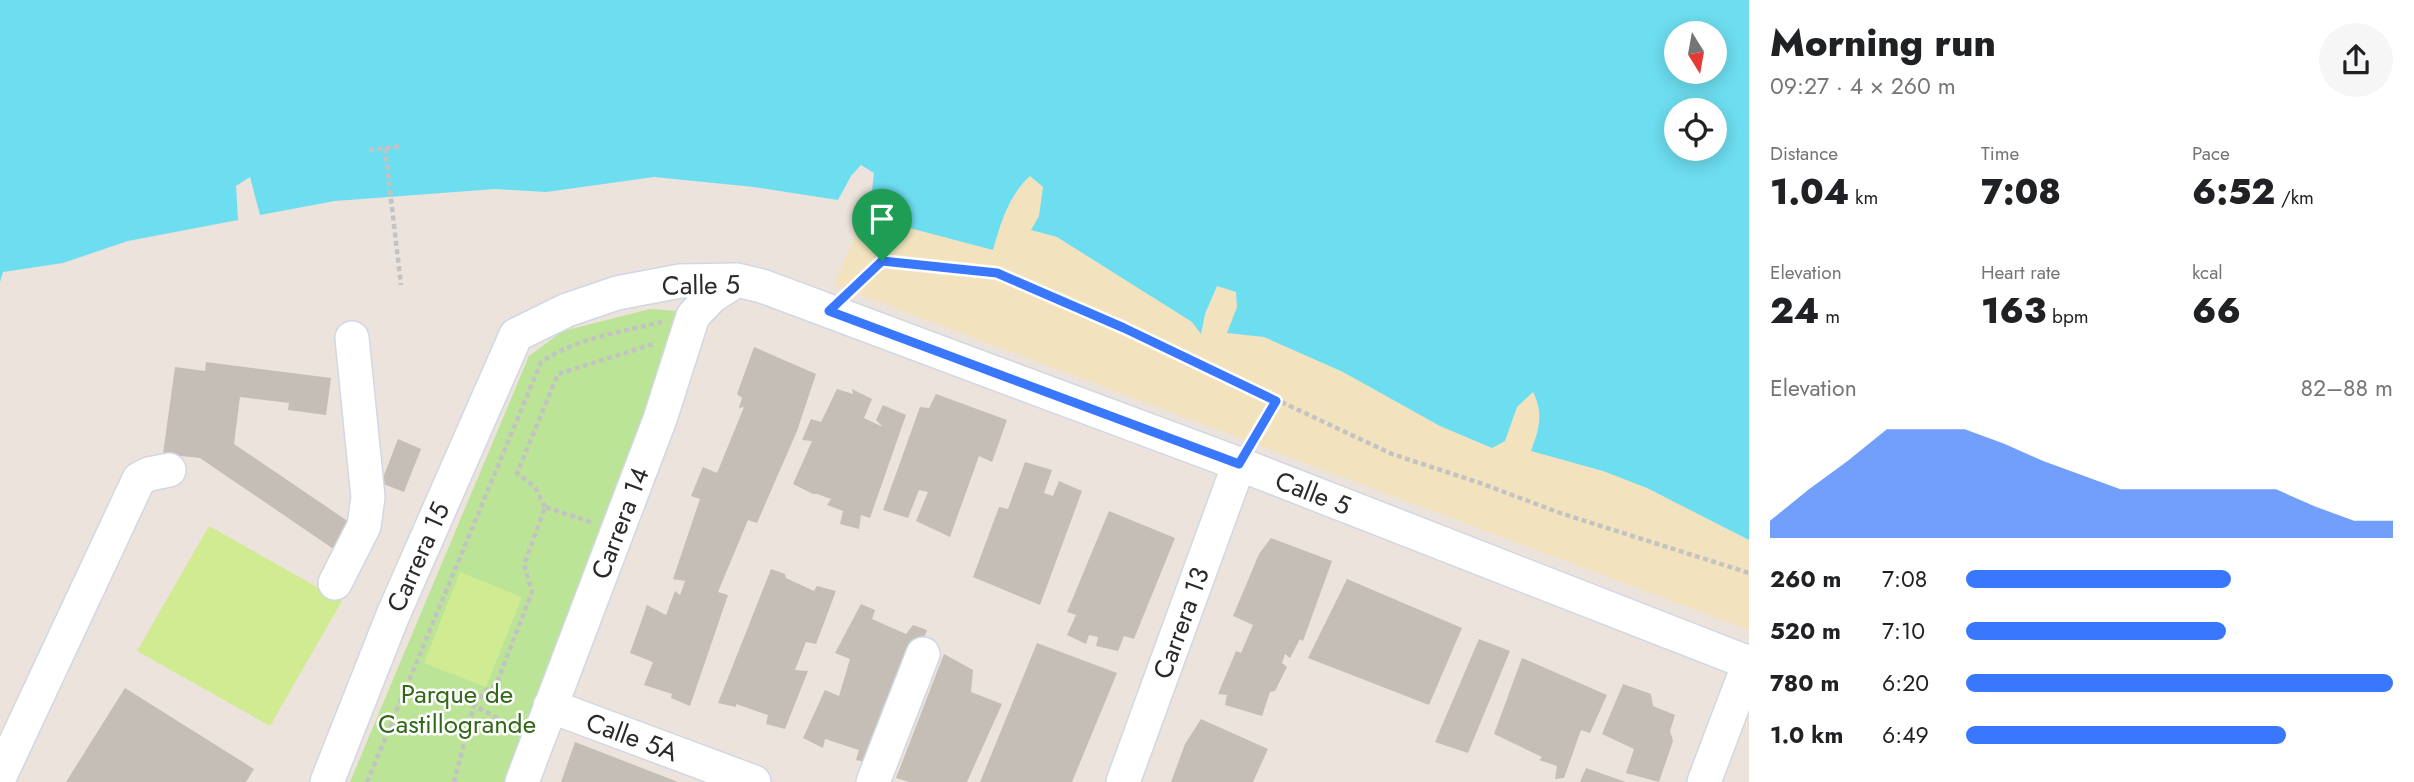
<!DOCTYPE html>
<html lang="en">
<head>
<meta charset="utf-8">
<style>
  :root { --surface:#fff; --page:#f6f6f6; --text:#202124; --muted:#757577; --accent:#3977fc }
  body { margin:0; font-family:Jost,sans-serif; background:var(--page); color:var(--text); height:100vh; display:flex; flex-direction:column; font-size:26px; white-space:nowrap }
  * { box-sizing:border-box; margin:0 }
  p { font-size:23px; color:var(--muted) }
  .icon { flex:none; width:38px; height:38px; fill:none; stroke:currentColor; stroke-width:2; stroke-linecap:round; stroke-linejoin:round }
  .map { position:relative; flex:1; overflow:hidden }
  .panel { display:flex; flex-direction:column; background:var(--surface); width:665px }
  .panel>* { flex:none }
  .needle { width:46px; rotate:169deg }
  .controls { position:absolute; left:1664px; top:21px; display:grid; gap:14px }
  .controls a { display:grid; place-items:center; width:63px; height:63px; border-radius:50%; background:var(--surface); box-shadow:0 4px 18px #0003; font-size:35px }
  .pin { position:absolute; display:grid; place-items:center; width:60px; height:60px; color:#fff; margin:-72px -30px; border-radius:50% 50% 50% 0; rotate:-45deg; box-shadow:0 0 7px #0007 }
  .pin .icon { rotate:45deg }
  .round { display:grid; place-items:center; flex:none; width:74px; height:74px; border-radius:37px; background:var(--page) }
  .summary { display:flex; align-items:center; justify-content:space-between; height:119px; padding:0 21px }
  h1 { font-size:38px; font-weight:800; line-height:52px }
  .metrics { display:grid; grid-template-columns:repeat(3,1fr); gap:10px; height:119px; padding:7px 21px }
  .metrics div { display:grid; align-content:center }
  .metrics b { font-size:35px; font-weight:800 }
  .metrics small { font-size:19px; font-weight:400 }
  .metrics p { font-size:19px }
  .chart { height:196px; padding:14px 21px }
  .chart p { display:flex; justify-content:space-between }
  .chart svg { width:100%; height:126px; margin-top:7px; fill:var(--accent); opacity:.7 }
  ul { padding:0 21px; list-style:none; font-size:23px }
  li { display:grid; grid-template-columns:112px 84px 1fr; align-items:center; height:52px }
  li i { height:18px; border-radius:9px; background:var(--accent) }
  main { display:flex; flex:1; min-height:0 }
  .map>svg:first-child { display:block }
</style>
</head>
<body>
<main>
<div class="map">
<svg width="1749" height="782" viewBox="0 0 1749 782">
  <rect width="100%" height="100%" fill="#ece3dc"/>
  <path fill="#bbe497" d="M650 309 678 311 622 488 504 782H350L529 356 563 331Z"/>
  <path fill="#f2e3be" d="M1030 175 1044 187 1039 216 1032 230 1057 237 1192 322 1200 333 1205 314 1217 286 1236 292 1237 307 1228 333 1264 337 1343 372 1440 426 1491 447 1505 441 1517 407 1533 392C1544 416 1538 428 1531 451L1603 471 1647 488 1749 540V630L834 285 864 216 993 250C1001 222 1009 196 1030 175Z"/>
  <path fill="#d1eb93" d="M209 526 342 601 270 726 137 651Z
    M460 572 522 597 486 687 424 663Z"/>
  <path fill="#6ddef0" fill-rule="evenodd" d="M0 0H1749V540L1647 488 1603 471 1531 451C1539 429 1544 414 1533 392L1517 407 1505 441 1492 448 1440 426 1343 372 1264 337 1227 333 1237 307 1236 292 1217 286 1205 314 1201 334 1192 322 1057 237 1031 230 1039 216 1043 187 1030 176C1009 195 1001 222 993 250L864 216 872 190 874 173 861 165 851 176 838 200 754 187 654 177 546 192 495 189 335 201 260 215 250 177 236 186 238 220 128 241 63 263 3 272 0 282ZM1676 33H1715V72H1676ZM1676 110H1715V149H1676Z"/>
  <path fill="#c4beb7" d="M754 347 816 374 797 431 757 523 748 520 718 592 728 595 690 706 671 698 672 694 644 685 653 662 630 653 647 605 666 615 675 591 680 595 685 581 673 579 700 499 691 496 703 467 717 473 744 407 739 408 742 398 737 394Z
    M206 362 331 378 326 415 288 410 289 403 240 397 234 444 352 524 335 550 200 458 163 454 175 367 205 371Z
    M837 389 853 394 852 389 872 399 864 418 883 427 876 420 883 405 906 415 870 518 861 515 859 529 840 524 843 511 827 505 831 499 817 494H813L793 484 812 441 802 440 811 419 821 422Z
    M936 394 1007 420 992 462 979 456 950 537 916 521 928 492 919 490 908 518 883 510 920 407 929 408Z
    M398 439 421 449 404 492 381 483Z
    M1025 462 1052 470 1044 493 1053 496 1059 481 1082 491 1040 605 973 577 999 507 1008 509Z
    M1109 511 1175 538 1134 639 1124 636 1118 651 1096 646 1098 637 1089 635 1086 644 1067 635 1076 615 1067 612Z
    M1271 538 1332 561 1303 641 1300 639 1290 658 1285 654 1282 663 1287 667 1275 691 1270 692 1262 716 1225 705 1227 695 1218 694 1236 651 1241 653 1253 625 1233 616 1259 554Z
    M771 569 785 574 786 578 814 591 817 586 836 591 816 644 806 642 795 670 808 671 785 729 766 724 768 715 736 704V707L718 703Z
    M1347 579 1462 628 1429 705 1308 658Z
    M861 604 875 610 872 619 906 634 913 625 927 630 907 683 896 680 881 711 896 717 874 764 856 760 859 750 825 739 823 748 803 738 825 690 839 696 850 659 835 653Z
    M1479 639 1510 651 1468 753 1435 742Z
    M1037 643 1117 673 1072 782H980Z
    M944 654 973 670 971 692 1002 704 967 782H909L896 778Z
    M1522 658 1607 695 1590 733 1581 730 1564 778 1555 779 1557 766 1539 760 1542 757 1494 734Z
    M1623 684 1651 694 1653 706 1675 715 1670 731 1673 741 1659 782 1626 773 1634 749 1602 734Z
    M125 688 254 769 246 782H66Z
    M1201 719 1268 749 1253 782H1171L1185 744Z
    M575 742 678 782H561Z
    M1586 768 1626 782H1580Z"/>
  <g fill="none" stroke-linecap="round" stroke-linejoin="round">
    <defs>
      <path id="minor" d="M335 583 364 526 368 497 352 338
        M550 706 754 782
        M0 776 139 479 149 474 169 470
        M327 782 393 615 516 335 567 310 617 293 680 281 737 280 762 286 1239 464 1749 663
        M522 782 660 419 693 316 712 296 737 280
        M873 782 923 654
        M1123 782 1239 464
        M1704 782 1749 663"/>
    </defs>
    <use href="#minor" stroke="#d1d7e3" stroke-width="36"/>
    <path stroke="#c3c3c3" stroke-width="4.5" stroke-dasharray="5 3.5" stroke-linecap="butt" d="M385 148 401 285
      M369 150 402 146
      M853 288 882 261 997 273 1124 328 1392 454 1483 484 1560 513 1749 573
      M1253 440 1276 401
      M545 507 535 487 517 473 558 374 653 344
      M474 705 485 691 496 685 532 592 524 565 545 507 591 522
      M367 782 541 362C576 338 621 332 662 322
      M454 782 474 705 513 727"/>
    <use href="#minor" stroke="#fff" stroke-width="33"/>
  </g>
  <g fill="none" stroke-linecap="round" stroke-linejoin="round">
    <defs>
      <path id="route" d="M882 261 997 273 1124 328 1276 401 1239 464 829 311Z"/>
    </defs>
    <use href="#route" stroke="#fff" stroke-width="14"/>
    <use href="#route" stroke="#3977fc" stroke-width="9"/>
  </g>
  <g text-anchor="middle" stroke-width="5" stroke-linejoin="round" paint-order="stroke">
    <g font-size="26" fill="#2a2a2a" stroke="#fff">
      <text transform="translate(701 285) rotate(-1)" y="9">Calle 5</text>
      <text transform="translate(1313 493) rotate(21)" y="9">Calle 5</text>
      <text transform="translate(620 523) rotate(-69)" y="9">Carrera 14</text>
      <text transform="translate(418 557) rotate(-66)" y="9">Carrera 15</text>
      <text transform="translate(1181 623) rotate(-70)" y="9">Carrera 13</text>
      <text transform="translate(632 737) rotate(20)" y="9">Calle 5A</text>
    </g>
    <g font-size="26" fill="#346819" stroke="#fff">
      <text x="457" y="703">Parque de<tspan x="457" dy="30">Castillogrande</tspan></text>
    </g>
  </g>
</svg>
<div class="controls">
<a><svg class="needle" viewBox="-14 -14 28 28"><path d="M0-13l5 13h-10z" fill="#e53935"/><path d="M0 13l5-13h-10z" fill="#757577"/></svg></a>
<a><svg class="icon" aria-label="locate" viewBox="0 0 24 24"><circle cx="12" cy="12" r="6"/><path d="M12 2v4M12 18v4M2 12h4M18 12h4"/></svg></a>
</div>
<div class="pin" style="left:882px;top:261px;background:#1e9e55"><svg class="icon" aria-label="arrive" viewBox="0 0 24 24"><path d="M6 21V4h12l-3 4 3 4H6"/></svg></div>
</div>
<section class="panel">
<div class="summary"><div><h1>Morning run</h1><p>09:27 · 4 × 260 m</p></div><a class="round"><svg class="icon" aria-label="share" viewBox="0 0 24 24"><path d="M12 15V3M7 8l5-5 5 5M5 13v7h14v-7"/></svg></a></div>
<div class="metrics">
<div><p>Distance</p><b>1.04<small> km</small></b></div>
<div><p>Time</p><b>7:08</b></div>
<div><p>Pace</p><b>6:52<small> /km</small></b></div>
</div>
<div class="metrics">
<div><p>Elevation</p><b>24<small> m</small></b></div>
<div><p>Heart rate</p><b>163<small> bpm</small></b></div>
<div><p>kcal</p><b>66</b></div>
</div>
<div class="chart"><p><span>Elevation</span>82–88 m</p>
<svg viewBox="0 0 160 44" preserveAspectRatio="none"><path d="M0 44V38L10 27L20 17L30 6L40 6L50 6L60 11L70 17L80 22L90 27L100 27L110 27L120 27L130 27L140 33L150 38L160 38V44z"/></svg>
</div>
<ul>
<li><b>260 m</b>7:08<i style="width:62%"></i></li>
<li><b>520 m</b>7:10<i style="width:61%"></i></li>
<li><b>780 m</b>6:20<i style="width:100%"></i></li>
<li><b>1.0 km</b>6:49<i style="width:75%"></i></li>
</ul>
</section>
</main>
</body>
</html>
